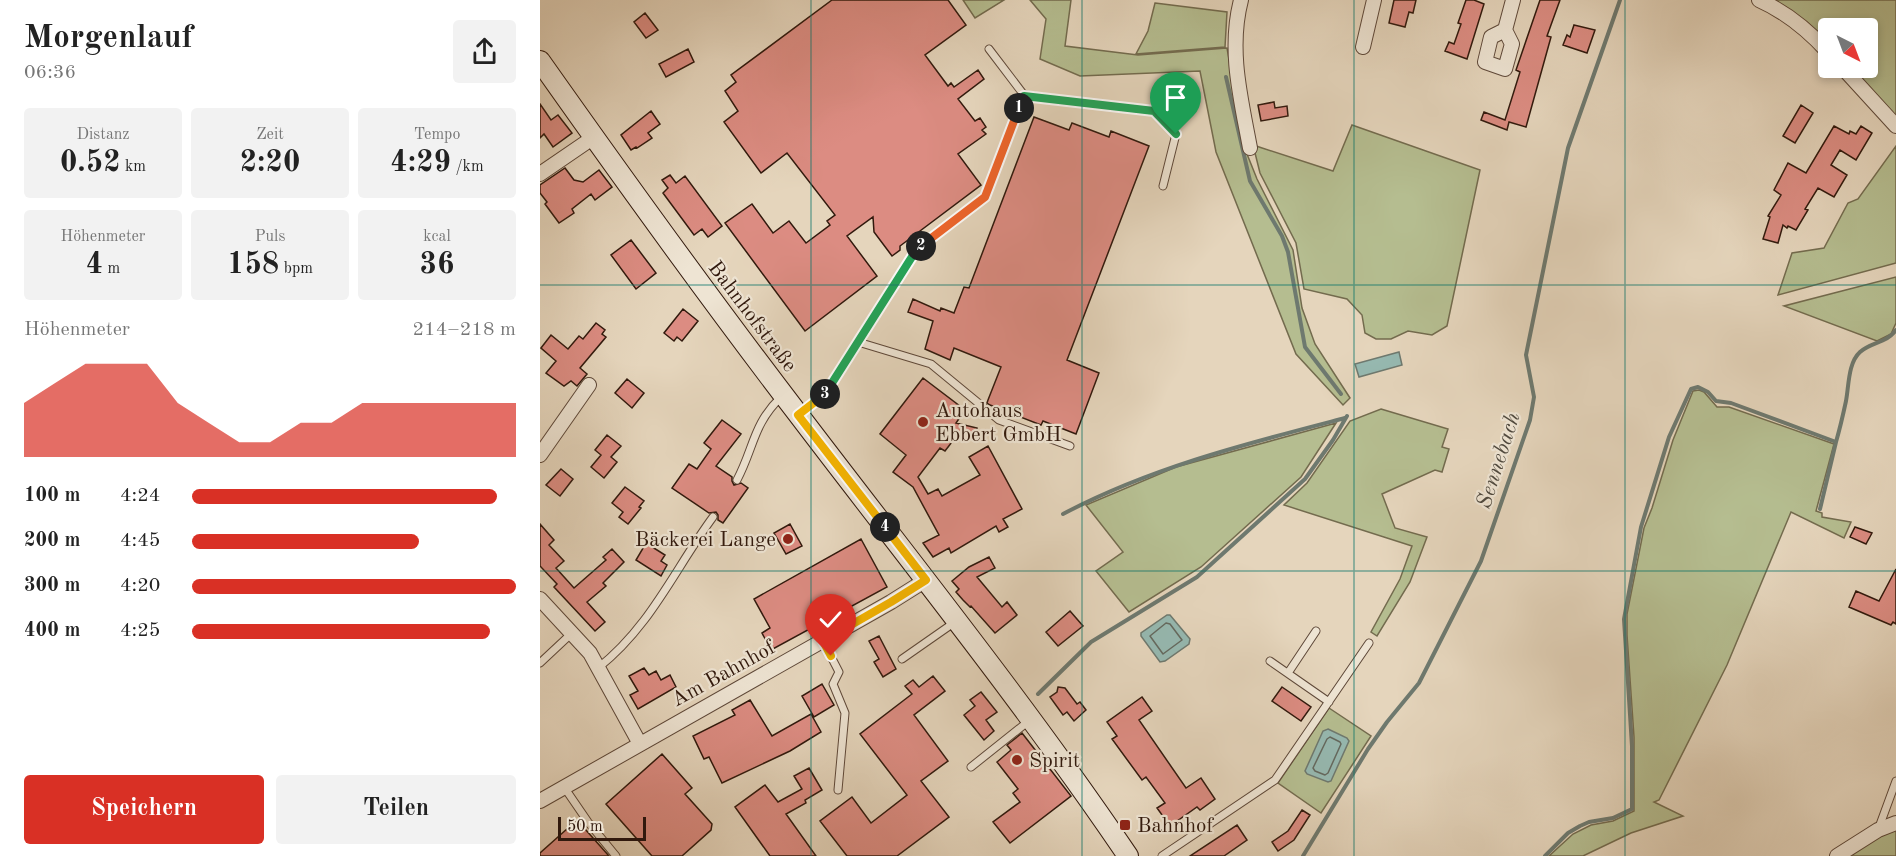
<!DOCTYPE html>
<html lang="de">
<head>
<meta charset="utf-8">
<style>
  :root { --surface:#fff; --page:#f2f2f2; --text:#222; --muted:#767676; --accent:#d93025 }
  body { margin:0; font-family:"Old Standard TT",serif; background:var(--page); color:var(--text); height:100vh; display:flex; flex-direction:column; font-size:22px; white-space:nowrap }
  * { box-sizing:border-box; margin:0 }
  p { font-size:20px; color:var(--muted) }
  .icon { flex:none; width:33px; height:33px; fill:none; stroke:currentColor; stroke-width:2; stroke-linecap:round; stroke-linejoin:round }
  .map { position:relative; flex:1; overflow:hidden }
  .side { display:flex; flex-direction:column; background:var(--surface); width:540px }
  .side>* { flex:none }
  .needle { width:39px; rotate:138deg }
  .fabs { position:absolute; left:1278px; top:18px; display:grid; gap:12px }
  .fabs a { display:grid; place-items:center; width:60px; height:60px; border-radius:6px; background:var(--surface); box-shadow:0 3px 9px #0003; font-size:30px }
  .scale { position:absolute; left:18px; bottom:15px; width:88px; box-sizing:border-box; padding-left:6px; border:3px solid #31190d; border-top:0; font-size:16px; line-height:21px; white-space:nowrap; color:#31190d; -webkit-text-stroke:4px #eee4d3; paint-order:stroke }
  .pin { position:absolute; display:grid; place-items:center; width:51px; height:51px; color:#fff; margin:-62px -26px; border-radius:50% 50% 50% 0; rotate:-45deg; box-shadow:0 0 6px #0007 }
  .pin .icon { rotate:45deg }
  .km { position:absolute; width:30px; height:30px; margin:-15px; border-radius:50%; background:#222; color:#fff; font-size:16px; line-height:30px; text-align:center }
  .round { display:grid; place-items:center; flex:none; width:63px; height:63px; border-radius:6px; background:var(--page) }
  .summary { display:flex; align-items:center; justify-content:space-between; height:102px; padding:0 24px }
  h1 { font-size:33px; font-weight:600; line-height:45px }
  .stats { display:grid; grid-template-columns:repeat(3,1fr); gap:9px; height:102px; padding:6px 24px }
  .stats div { display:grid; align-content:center; border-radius:6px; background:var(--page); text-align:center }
  .stats b { font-size:30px; font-weight:600 }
  .stats small { font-size:16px; font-weight:400 }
  .stats p { font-size:16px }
  .chart { height:168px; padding:12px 24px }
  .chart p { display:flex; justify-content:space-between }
  .chart svg { width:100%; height:108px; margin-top:6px; fill:var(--accent); opacity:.7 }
  .primary-button { display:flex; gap:12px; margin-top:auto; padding:12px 24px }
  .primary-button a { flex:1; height:69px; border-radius:6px; background:var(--accent); color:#fff; font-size:24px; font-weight:600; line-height:69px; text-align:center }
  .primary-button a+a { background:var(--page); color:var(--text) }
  ul { padding:0 24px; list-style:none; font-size:20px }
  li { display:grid; grid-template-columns:96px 72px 1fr; align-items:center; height:45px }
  li i { height:15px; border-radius:8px; background:var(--accent) }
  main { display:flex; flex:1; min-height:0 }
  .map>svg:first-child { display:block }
</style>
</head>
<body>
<main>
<section class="side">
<div class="summary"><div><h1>Morgenlauf</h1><p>06:36</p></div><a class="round"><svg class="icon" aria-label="share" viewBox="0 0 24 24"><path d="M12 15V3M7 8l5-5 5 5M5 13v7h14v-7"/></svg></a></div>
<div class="stats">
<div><p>Distanz</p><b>0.52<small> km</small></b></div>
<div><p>Zeit</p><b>2:20</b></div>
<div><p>Tempo</p><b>4:29<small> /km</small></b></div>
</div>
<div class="stats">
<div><p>Höhenmeter</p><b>4<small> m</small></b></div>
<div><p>Puls</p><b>158<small> bpm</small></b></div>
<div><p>kcal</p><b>36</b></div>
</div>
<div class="chart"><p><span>Höhenmeter</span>214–218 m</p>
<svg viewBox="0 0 160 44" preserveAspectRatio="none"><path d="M0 44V22L10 14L20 6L30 6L40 6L50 22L60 30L70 38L80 38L90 30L100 30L110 22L120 22L130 22L140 22L150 22L160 22V44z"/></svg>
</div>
<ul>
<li><b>100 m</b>4:24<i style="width:94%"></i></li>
<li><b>200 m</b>4:45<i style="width:70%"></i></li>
<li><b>300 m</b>4:20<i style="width:100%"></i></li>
<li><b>400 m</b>4:25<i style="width:92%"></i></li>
</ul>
<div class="primary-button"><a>Speichern</a><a>Teilen</a></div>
</section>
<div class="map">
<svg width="1356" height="856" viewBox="0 0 1356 856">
  <rect width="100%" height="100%" fill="#e5d5bc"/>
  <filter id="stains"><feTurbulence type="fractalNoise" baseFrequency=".00333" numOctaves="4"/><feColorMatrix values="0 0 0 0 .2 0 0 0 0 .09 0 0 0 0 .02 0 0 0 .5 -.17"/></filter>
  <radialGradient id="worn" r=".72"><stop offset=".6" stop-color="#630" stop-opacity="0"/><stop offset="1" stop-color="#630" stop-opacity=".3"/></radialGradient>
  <path fill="#b5bd90" stroke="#736b4e" stroke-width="1.5" d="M423 0H464L435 18Z
    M490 0H531L525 46 598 55 687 48 705 149 717 179 753 250 762 308 775 344 810 398 803 405 756 354 676 152 660 71 540 76 500 59 506 19Z
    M1231 0H1356V117L1311 68H1328V28H1288V43Z
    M615 3 687 12 685 47 596 54 608 31Z
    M812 125 940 170 907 326 892 335 868 331 851 339H836L825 333 822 315 807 299 764 289 756 243 720 173 713 145 793 171Z
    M1356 146V263L1238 295 1252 253 1284 248 1308 203 1318 199Z
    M1356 277V323L1351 334 1337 341 1244 306Z
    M1159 390 1164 392 1177 407H1189L1294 444 1276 511 1282 513V517L1311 522 1304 538 1251 512 1187 665 1119 800 1114 802 1143 816 1091 833 1043 856H1009L1033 834 1051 825 1073 821 1094 811V737L1087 635V614L1104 528 1112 508 1133 440 1153 391Z
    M841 409 908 429 902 447 909 449 902 472 895 470 842 494 855 528 887 537 870 582 837 636 831 632 860 579 872 546 744 505 767 483 810 421Z
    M796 423 761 477 661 567 589 612 556 571 583 552 546 505 636 467Z
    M789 708 831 736 781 813 738 783Z
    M1356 829V856H1305L1319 847Z"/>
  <path fill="#96b9b1" stroke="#6e796f" stroke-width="1.5" d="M859 352 862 365 819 377 815 364Z
    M627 615H630L650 639 649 644 625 661 620 662 601 636V633Z
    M788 729 807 738 809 741 791 781 788 782 767 774 765 771 783 731Z"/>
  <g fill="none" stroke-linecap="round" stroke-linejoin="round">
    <path stroke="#64695f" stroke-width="1.5" d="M626 623 630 624 642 640 623 654 610 636Z
      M790 737 800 742 801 744 788 773 785 775 775 771 773 768 787 739Z"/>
    <path stroke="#6e796f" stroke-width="4" d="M686 77 710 181 742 236 748 252 765 347 801 394
      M1280 509 1296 442
      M523 514C612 467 709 443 805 418
      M498 694 551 642 657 577 765 479 793 440 807 416
      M763 856 828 749 847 722 879 683 941 561 990 420 994 397 986 355 1028 148 1080 0
      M1005 856 1028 833 1040 826 1049 822 1073 818 1092 809V746L1084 619 1101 527 1129 437 1151 389 1158 387 1168 392 1176 401 1191 403 1296 442C1300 428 1303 415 1306 401 1309 385 1308 363 1320 352 1331 342 1347 343 1356 330"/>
  </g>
  <path fill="#dc8c82" stroke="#31190d" stroke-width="1.5" d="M292 0H408L426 25 385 55 408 86 411 83 414 87 438 70 444 79 418 99 435 121 440 118 446 127 442 130 446 134 418 154 441 185 360 246V250L352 256 334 232 333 217 307 236 337 276 265 331 185 223 212 204 233 233 249 221 266 243 290 225 287 221 295 215 247 153 221 173 184 122 198 111 185 91 196 82 191 75Z
    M854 0H876L873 13 869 12 865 27 849 23Z
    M926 0H934L944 4 927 59 905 51 909 42 914 44 921 24 918 23Z
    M1000 0H1020L1007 36 1011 37 986 127 969 122 967 130 941 120 944 112 965 120 980 72 976 70Z
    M105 13 118 30 106 38 94 22Z
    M1034 25 1055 30 1047 53 1023 45 1027 35 1030 37Z
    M148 49 154 62 126 77 119 64Z
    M734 102 735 108 747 106 748 116 721 121 718 105Z
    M0 104 11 120 18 115 32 133 13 147 4 134 0 138Z
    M1261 105 1273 113 1255 143 1243 136Z
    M111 111 120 124 108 133 112 138 97 148 96 147 91 150 81 135Z
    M494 117 529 130 532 123 569 137 571 131 609 146 527 360 559 373 536 434 503 421 501 425 450 405 447 403 448 400 461 367 414 348 410 360 385 349 393 321 368 312 373 299 400 311 401 308 414 313 424 287 429 288Z
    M1294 126 1309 134 1310 131 1316 134 1321 126 1332 133 1316 160 1300 150 1291 165 1307 175 1294 197 1278 188 1265 209 1268 210 1256 230 1248 226 1247 228 1243 225 1238 243 1223 239 1230 217 1228 216 1241 195 1234 190 1248 163 1266 173Z
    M25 168 34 180 43 182 59 170 72 187 55 200 51 194 32 209 34 213 19 223 5 204 7 202 0 193V185Z
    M130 175 136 183 145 176 182 226 168 237 162 229 154 235 123 193 128 188 122 180Z
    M91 240 116 273 96 289 71 255Z
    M143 309 158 321 142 341 137 337 134 341 124 333Z
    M56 323 65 330 62 334 66 337 40 368 47 374 37 386 31 381 24 386 6 373 16 361 1 348 11 335 28 349 39 336 43 339Z
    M383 378 425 410 416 423 437 428 435 438 418 434 405 451 400 448 378 477 388 494 398 489 402 496 440 475 429 457 448 446 482 509 463 519 468 527 459 532 456 526 411 553 409 548 393 557 383 543 399 535 373 487 353 472 366 455 340 434Z
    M87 379 104 393 92 408 75 393Z
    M182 420 201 434 176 466 192 477V481L194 485 201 483 208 488 183 523 178 520V515L176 512 169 513 132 488 149 464 157 469 171 449 164 443Z
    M67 435 81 446 71 457 77 462 64 478 51 467 61 455 55 450Z
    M21 469 33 479 20 496 6 485Z
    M85 487 104 501 99 507 101 508 88 524 79 517 83 512 72 503Z
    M0 524 14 540 9 545 24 561 16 568 34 588 66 560 63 557 72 549 84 562 63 583 66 586 47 602 65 622 55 631 14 587 17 584 0 566Z
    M250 524 262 546 246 554 234 533Z
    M1315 527 1332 533 1326 544 1310 537Z
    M321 539 347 587 231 650 222 633 230 628 214 599Z
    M106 543 125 555 121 561 127 565 121 576 96 560Z
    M449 557 455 568 437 577 462 607 467 602 477 615 455 633 431 606 430 607 423 600 416 592 419 589 412 581 429 567Z
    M1356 569V624L1353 622 1351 625 1309 607 1316 591 1339 601Z
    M530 611 543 626 518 646 506 632Z
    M339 636 356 669 343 677 334 662 339 659 329 641Z
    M104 668 109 675 116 671 121 680 130 675 136 687 98 709 90 695 98 691 89 676Z
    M393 676 405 691 374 715 408 761 381 781 409 817 357 856H307L280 821 312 797 331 823 367 795 320 734 372 694 365 686 373 680 379 687Z
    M282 684 294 705 274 717 262 696Z
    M518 687 525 688 537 704 540 702 546 710 534 721 527 712 523 715 510 697 517 692Z
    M742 687 771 707 761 721 732 701Z
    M441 692 457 712 446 720 454 731 444 740 424 715 435 706 430 700Z
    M602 697 612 711 599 720 646 788 661 778 675 799 660 810 657 807 630 826 617 808 625 803 606 777 602 780 572 739 577 736 567 722Z
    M210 700 232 736 271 714 281 732 250 751 182 783 169 757 164 759 153 736 195 715 192 710Z
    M482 733 531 796 470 843 453 822 480 802 473 793 478 789 457 762 471 750 467 745Z
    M122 754 152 788 145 794 172 824 171 830 142 856H112L66 804Z
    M269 768 282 790 265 800 266 803 246 814 276 856H230L195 807 225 785 238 802 262 789 254 776Z
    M762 810 770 815 754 840 738 851 732 842 748 831Z
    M37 820 69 856H0V853Z
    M697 825 707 840 684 856H650Z"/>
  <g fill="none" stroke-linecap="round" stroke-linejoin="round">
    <defs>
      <path id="lane" d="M449 49 484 95 614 111 636 134 623 186
        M318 342 391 364 459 420 530 446
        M259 414 284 395 374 252 445 197 484 95
        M197 480C214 448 213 424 241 397
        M283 641 299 672 293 684 305 713 298 790
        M362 659 415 622
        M730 661 789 702
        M0 663 32 633
        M58 668C111 626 134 570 173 517
        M748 673 776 631
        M431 767 490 720
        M24 787 48 822 76 856
        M1338 830 1356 781
        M622 856 735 780 829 643"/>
      <path id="street" d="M701 0C688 50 701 99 710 148
        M1219 0C1246 12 1268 30 1288 52
        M965 30 951 37 945 62 965 69 972 44 965 30 973 0
        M823 47 834 0
        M1303 68 1356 126
        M0 174 54 137
        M0 455 49 385
        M0 599 50 653 100 744
        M0 801 351 602 386 580
        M1297 856 1338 830 1356 823"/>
      <path id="secondary" d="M0 61C84 180 169 298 258 414 369 560 485 704 588 856"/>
    </defs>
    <use href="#lane" stroke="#5e4839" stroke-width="9"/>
    <use href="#street" stroke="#5e4839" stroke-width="16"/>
    <use href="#secondary" stroke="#31190d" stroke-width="22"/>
    <use href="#lane" stroke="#eee4d3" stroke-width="7"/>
    <use href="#street" stroke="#eee4d3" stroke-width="14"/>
    <use href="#secondary" stroke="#eee4d3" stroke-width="20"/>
  </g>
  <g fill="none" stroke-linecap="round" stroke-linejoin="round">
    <defs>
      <path id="split-1" d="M479 108 484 96 614 111 636 134"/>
      <path id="split-2" d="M381 246 445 197 479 108"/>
      <path id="split-3" d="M285 394 375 252 381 246"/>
      <path id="split-4" d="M285 394 258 415 345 527"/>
      <path id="split-5" d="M291 656 283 641 351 602 386 580 345 527"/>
    </defs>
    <use href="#split-1" stroke="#fff" stroke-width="12"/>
    <use href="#split-2" stroke="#fff" stroke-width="12"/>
    <use href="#split-3" stroke="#fff" stroke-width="12"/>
    <use href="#split-4" stroke="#fff" stroke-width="12"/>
    <use href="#split-5" stroke="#fff" stroke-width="12"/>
    <use href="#split-1" stroke="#22a559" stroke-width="8"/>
    <use href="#split-2" stroke="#f0652b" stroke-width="8"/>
    <use href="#split-3" stroke="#22a559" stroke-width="8"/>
    <use href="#split-4" stroke="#f5b400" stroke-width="8"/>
    <use href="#split-5" stroke="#f5b400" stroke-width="8"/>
  </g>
  <path fill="none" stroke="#0f766e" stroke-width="1.5" stroke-opacity="0.55" d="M271 0V856M542 0V856M814 0V856M1085 0V856M0 285H1356M0 571H1356"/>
  <g fill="#8f2418" stroke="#eee4d3" stroke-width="2">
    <circle cx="383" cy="422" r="6"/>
    <circle cx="248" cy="539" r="6"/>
    <circle cx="477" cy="760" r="6"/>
    <rect x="579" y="819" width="12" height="12" rx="3"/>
  </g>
  <g text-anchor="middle" stroke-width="4.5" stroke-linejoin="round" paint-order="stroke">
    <g font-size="21" fill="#31190d" stroke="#eee4d3">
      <text transform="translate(213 316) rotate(53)" y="7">Bahnhofstraße</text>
      <text transform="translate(183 673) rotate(-29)" y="7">Am Bahnhof</text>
    </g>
    <g font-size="21" fill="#31190d" stroke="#eee4d3" text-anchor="start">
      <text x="395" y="417">Autohaus<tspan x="395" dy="24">Ebbert GmbH</tspan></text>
      <text x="236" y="546" text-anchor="end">Bäckerei Lange</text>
      <text x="489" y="767">Spirit</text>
      <text x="597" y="832">Bahnhof</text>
    </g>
    <g font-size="22" font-style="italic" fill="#4f493e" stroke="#eee4d3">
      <text transform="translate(957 460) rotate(-72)" y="8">Sennebach</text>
    </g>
  </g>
  <rect width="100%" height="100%" filter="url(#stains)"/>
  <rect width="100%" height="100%" fill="url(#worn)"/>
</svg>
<div class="fabs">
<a><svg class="needle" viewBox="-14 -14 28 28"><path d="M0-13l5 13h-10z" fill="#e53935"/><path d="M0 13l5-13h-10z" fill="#767676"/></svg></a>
</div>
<div class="scale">50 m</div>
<div class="pin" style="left:636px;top:134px;background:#1e9e55"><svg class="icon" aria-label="arrive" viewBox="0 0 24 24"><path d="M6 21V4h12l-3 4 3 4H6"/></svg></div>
<div class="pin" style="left:291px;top:656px;background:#d93025"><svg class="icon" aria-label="check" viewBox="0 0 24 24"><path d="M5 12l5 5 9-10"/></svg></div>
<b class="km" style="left:479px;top:108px">1</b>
<b class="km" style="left:381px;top:246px">2</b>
<b class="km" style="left:285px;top:394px">3</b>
<b class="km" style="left:345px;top:527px">4</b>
</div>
</main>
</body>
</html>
